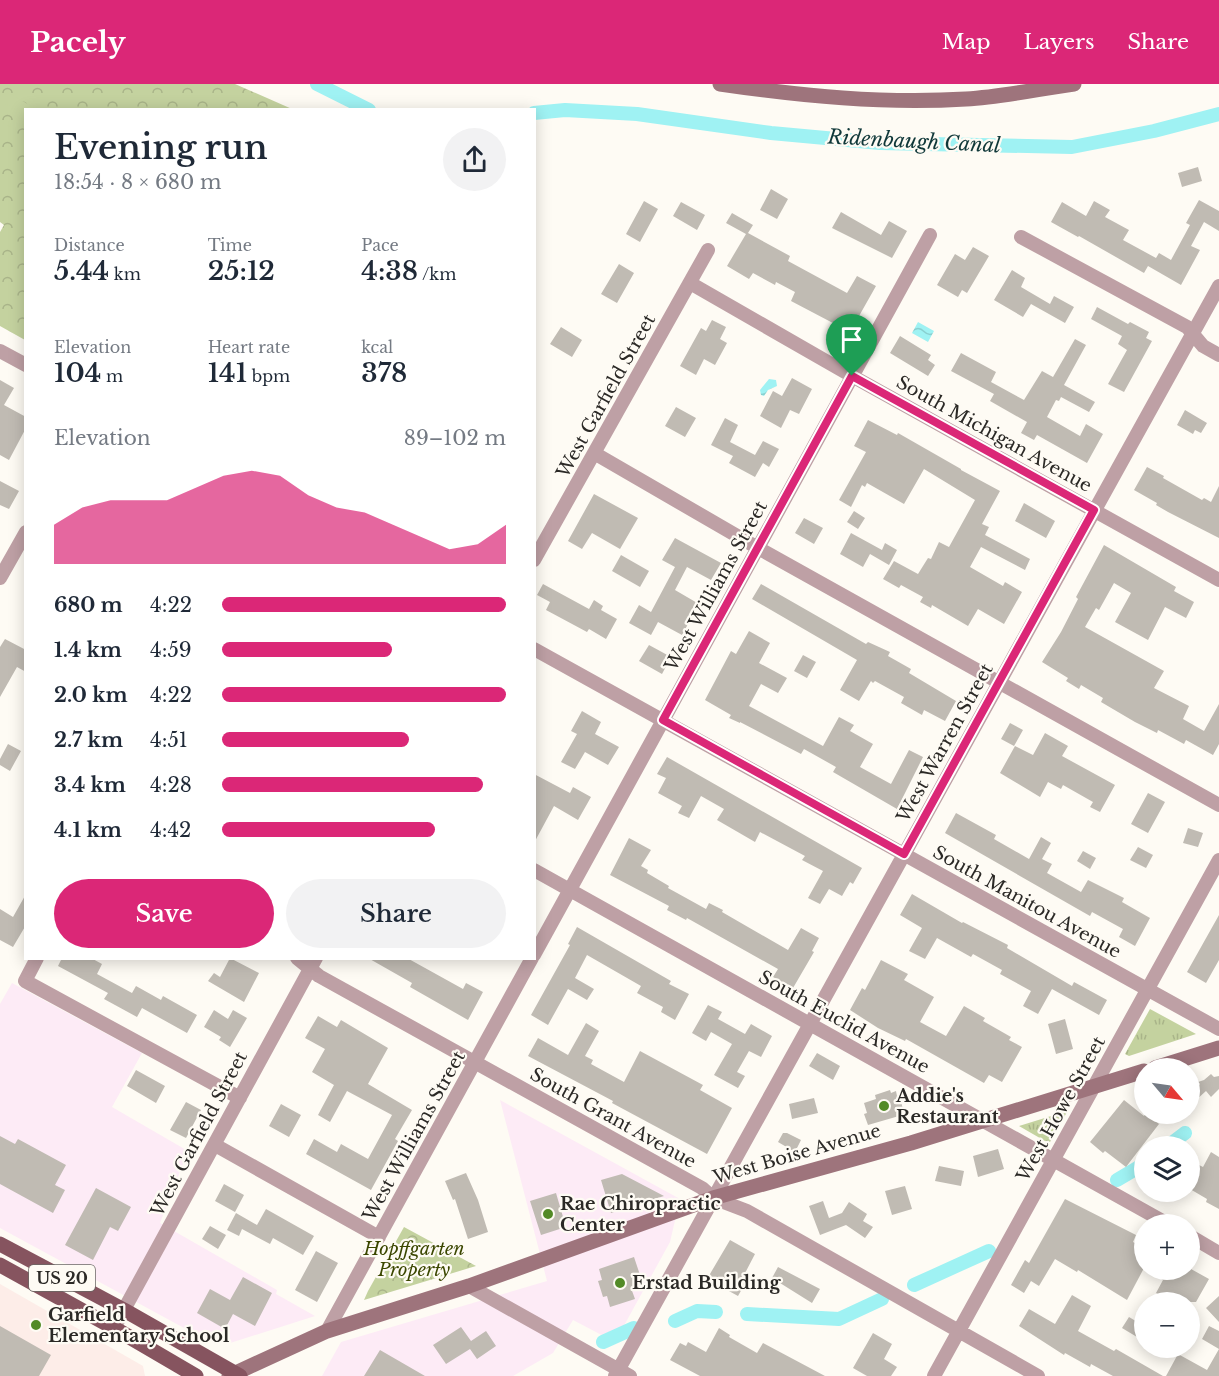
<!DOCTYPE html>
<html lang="en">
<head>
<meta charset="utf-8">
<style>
  :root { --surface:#fff; --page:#f2f2f3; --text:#1f2937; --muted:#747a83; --accent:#db2777 }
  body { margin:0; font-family:"Libre Baskerville",serif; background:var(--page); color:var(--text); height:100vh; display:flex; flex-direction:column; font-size:22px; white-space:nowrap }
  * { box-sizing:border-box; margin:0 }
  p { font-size:20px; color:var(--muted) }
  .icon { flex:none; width:33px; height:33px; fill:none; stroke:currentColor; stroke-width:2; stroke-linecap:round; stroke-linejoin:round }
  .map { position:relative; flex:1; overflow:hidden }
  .drawer { position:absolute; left:24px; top:24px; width:512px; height:852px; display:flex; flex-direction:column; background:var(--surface); border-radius:0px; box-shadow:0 3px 15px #0003 }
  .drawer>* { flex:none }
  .needle { width:39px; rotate:119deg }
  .controls { position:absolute; left:1134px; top:974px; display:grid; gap:12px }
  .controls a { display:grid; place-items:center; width:66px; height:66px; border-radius:50%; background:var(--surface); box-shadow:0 3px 15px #0003; font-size:30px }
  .pin { position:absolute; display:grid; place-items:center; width:51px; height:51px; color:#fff; margin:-62px -26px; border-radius:50% 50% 50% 0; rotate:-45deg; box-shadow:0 0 6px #0007 }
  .pin .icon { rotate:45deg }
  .round { display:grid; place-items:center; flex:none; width:63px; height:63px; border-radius:32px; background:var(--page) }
  .head { display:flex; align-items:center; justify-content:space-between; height:102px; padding:0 30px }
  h1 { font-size:33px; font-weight:600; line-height:45px }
  .metrics { display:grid; grid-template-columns:repeat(3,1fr); gap:9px; height:102px; padding:6px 30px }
  .metrics div { display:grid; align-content:center }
  .metrics b { font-size:26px; font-weight:600 }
  .metrics small { font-size:16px; font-weight:400 }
  .metrics p { font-size:16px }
  .chart { height:168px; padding:12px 30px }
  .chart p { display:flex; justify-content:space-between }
  .chart svg { width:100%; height:108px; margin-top:6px; fill:var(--accent); opacity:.7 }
  .action { display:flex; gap:12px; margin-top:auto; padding:12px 30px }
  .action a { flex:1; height:69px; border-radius:36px; background:var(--accent); color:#fff; font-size:24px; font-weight:600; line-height:69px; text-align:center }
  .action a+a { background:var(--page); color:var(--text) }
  ul { padding:0 30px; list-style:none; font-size:20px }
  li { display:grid; grid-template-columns:96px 72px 1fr; align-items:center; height:45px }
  li i { height:15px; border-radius:8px; background:var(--accent) }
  header { display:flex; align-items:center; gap:36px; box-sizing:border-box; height:84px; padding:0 30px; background:var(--accent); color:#fff }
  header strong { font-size:28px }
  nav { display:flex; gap:33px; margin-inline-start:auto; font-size:21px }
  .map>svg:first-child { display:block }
</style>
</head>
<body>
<header>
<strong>Pacely</strong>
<nav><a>Map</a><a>Layers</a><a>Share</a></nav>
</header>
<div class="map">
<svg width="1219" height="1292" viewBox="0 0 1219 1292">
  <defs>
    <pattern id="grass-tufts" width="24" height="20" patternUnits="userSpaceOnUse" patternTransform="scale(1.5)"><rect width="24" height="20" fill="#c4d29f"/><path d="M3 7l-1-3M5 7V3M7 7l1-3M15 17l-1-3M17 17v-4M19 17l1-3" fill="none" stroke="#a9b489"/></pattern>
    <pattern id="park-crowns" width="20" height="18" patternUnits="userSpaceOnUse" patternTransform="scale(1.5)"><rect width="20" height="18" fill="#c4d29f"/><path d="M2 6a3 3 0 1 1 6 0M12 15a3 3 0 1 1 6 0" fill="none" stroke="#a9b489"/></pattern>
    <pattern id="water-waves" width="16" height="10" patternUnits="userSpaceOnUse" patternTransform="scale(1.5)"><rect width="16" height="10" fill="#9ff2f3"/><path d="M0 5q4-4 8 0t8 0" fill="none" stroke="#89d0d0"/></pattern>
  </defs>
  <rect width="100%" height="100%" fill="#fefbf4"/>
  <path fill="#fdebf6" d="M12 899 142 969 112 1023 188 1067 160 1139 277 1206 276 1210 315 1232 227 1260 217 1255 208 1257 0 1144V920Z
    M500 1016 680 1115 670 1158 615 1258 573 1236 553 1269 513 1292H322L341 1258 547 1197Z"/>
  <path fill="#fdede8" d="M0 1200 143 1282 145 1292H0Z"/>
  <path fill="url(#grass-tufts)" d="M1150 925 1196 950 1129 972 1125 970Z
    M1064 1028H1067L1050 1058 1045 1057 1019 1042Z"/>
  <path fill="url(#park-crowns)" d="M0 0H235L292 25 26 26 25 256 0 242V148L4 141 0 138Z
    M404 1143 476 1182 364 1216 368 1207Z"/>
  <path fill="#c4d29f" d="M9 9 31 22 29 25 26 26 25 31 4 19Z
    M0 37 17 47 11 57 0 50Z"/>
  <path fill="url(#water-waves)" d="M918 238 934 247 928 258 912 249Z
    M769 295 776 296 777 302 768 306 764 312 761 311 760 306Z"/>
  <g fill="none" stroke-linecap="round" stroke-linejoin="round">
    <path stroke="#9ff2f3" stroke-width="14" d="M317 0 369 26
      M534 29 565 26 637 30 771 49 880 59 1072 63 1154 47 1219 30
      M1168 1062 1185 1049
      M1117 1096 1144 1080
      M914 1201 989 1167
      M747 1230 839 1235 882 1215
      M675 1237 697 1227 716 1228
      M603 1258 634 1244"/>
  </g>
  <path fill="#c0bbb3" d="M1198 83 1202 97 1182 103 1178 89Z
    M771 105 788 115 777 135 760 126Z
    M1199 116 1219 127V147L1204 138 1191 162 1200 166 1181 201 1148 182 1144 189 1079 152 1078 153 1051 138 1062 118 1086 132 1094 117 1110 126 1105 133 1129 146 1123 156 1156 174 1159 169 1171 176 1190 141 1186 139Z
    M644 117 658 125 640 158 626 150Z
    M681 118 705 131 697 146 673 132Z
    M841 128 881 151 889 137 907 147 892 174 832 144Z
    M732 129 753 141 748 149 790 172 788 177 847 209 857 192 876 202 850 248 791 217 795 208 776 198 775 201 753 189 749 195 727 182 746 150 726 139Z
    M973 163 989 172 967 209 962 206 958 213 937 201 955 170 965 176Z
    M619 180 634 189 617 219 601 210Z
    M1012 186 1025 194 1021 203 1050 220 1054 212 1074 223 1065 239 1031 220 1023 233 994 216Z
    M1097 223 1128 240 1130 238 1149 248 1146 254 1152 257 1124 308 1108 300 1127 266 1118 260 1122 252 1091 235Z
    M712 236 726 243 720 255 727 259 715 281 704 275 696 291 680 282 701 244 706 247Z
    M561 243 582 256 572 273 550 260Z
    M900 252 931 271 928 276 935 281 928 292 890 269Z
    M1075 255 1086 261 1064 301 1095 318 1089 328 1061 313 1059 317 1056 316 1047 333 1080 352 1086 340 1103 350 1087 379 1037 351 1034 356 1021 349 1027 338 990 317 994 310 951 287 961 269 996 288 991 298 1024 316 1042 287 1053 293Z
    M792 294 812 305 799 330 790 326 781 344 760 332 773 307 782 312Z
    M0 296 14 304 4 321 26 333V344L9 376 0 371Z
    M676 323 696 334 685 353 665 342Z
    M1185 326 1207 339 1201 349 1195 346 1193 350 1177 341Z
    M725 334 738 341 730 358 755 371 763 357 779 365 769 383 763 379 755 393 729 379 733 372 711 361Z
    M868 336 897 351 898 349 961 385V386L1000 407 982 440 989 443 985 451 1030 475 1025 486 981 463 970 483 1003 502 1005 498 1022 508 1004 540 978 525 968 542 932 521 931 524 920 518 923 513 901 501 899 504 883 495 894 477 918 490 928 474 931 475 939 458 949 463 975 416 924 385 904 420 867 399 865 403 862 401 851 423 839 416 866 368 854 362Z
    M1147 383 1164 392 1163 394 1202 416 1204 414 1211 418 1219 402V454L1168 428 1156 421 1157 419 1134 406Z
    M0 397 19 407 9 425 0 421Z
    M594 410 638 434 620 465 592 449 582 465 568 457Z
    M1024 419 1055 437 1046 454 1015 437Z
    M854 427 865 434 858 445 847 438Z
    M804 434 823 444 814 460 795 449Z
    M851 449 882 466 885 459 897 466 889 481 870 470 863 483 840 470Z
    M675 454 721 479 711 496 687 483 675 506 699 520 682 551 658 538 651 551 629 539 639 521 651 528 675 483 662 476Z
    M1104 461 1176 503 1174 507 1194 518 1186 534 1165 523 1148 556 1115 538 1131 509 1114 499 1099 526 1096 524 1085 543 1164 587 1154 604 1189 622 1183 635 1204 647 1219 620V660L1213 671 1186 656 1184 660 1158 646 1157 649 1135 638 1101 618 1103 614 1081 601 1079 605 1066 597 1068 594 1042 578 1061 548 1078 515 1076 513Z
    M621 471 649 487 640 503 612 487Z
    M543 500 589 525 594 516 603 522 601 526 617 535 606 555 589 545 587 548 546 526 550 518 537 511Z
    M761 500 866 560 868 558 890 568 888 572 911 585 909 589 956 617 945 637 924 626 922 631 901 619 904 613 875 597 873 599 871 597 859 617 840 606 857 576 752 515Z
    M749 547 770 559 759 579 787 594 778 609 761 600 749 622 823 662 839 633 854 641 850 647 873 660 860 683 891 700 909 666 923 673 897 725 833 688 836 683 804 665 801 670 740 638V639L729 634 731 631 705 616 731 567 736 570Z
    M5 555 26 566V588L17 583 0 613V563Z
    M649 561 671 573 662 590 639 577Z
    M803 571 816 578 807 594 794 587Z
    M582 627 601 638 595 650 619 663 608 681 585 668 575 685 561 678 577 650 571 647Z
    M1010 639 1023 646 1014 662 1001 655Z
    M1045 649 1068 662 1062 672 1115 701 1100 728 1090 723 1093 718 1063 701 1061 705 1048 698 1040 713 1000 689 1015 662 1033 671Z
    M8 660 21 667 10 687 0 681V675Z
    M667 673 862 784 853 800 850 798 842 812 829 805 820 820 808 814 823 787 802 776 805 772 760 748 755 758 717 736 724 725 701 712 689 734 678 729 682 722 658 709 666 694 657 690Z
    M534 690 570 709 573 703 591 713 578 736 554 722 534 759Z
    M1148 709 1165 718 1148 749 1131 740Z
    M956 729 996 751 994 755 1029 775 1041 753 1051 759 1042 775 1052 780 1047 789 1081 808 1088 796 1124 814 1122 818 1150 834 1135 862 1119 853 1123 845 1092 828 1090 832 945 749Z
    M1188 744 1203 749 1198 763 1183 759Z
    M629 754 651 766 641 782 648 786 647 789 669 802 668 804 706 825 709 819 723 826 722 828 788 866 801 844 819 854 812 867 814 868 793 904 773 893 778 885 687 834 686 836 667 826 669 822 610 791Z
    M1138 763 1153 771 1146 784 1130 776Z
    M1083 767 1096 774 1090 785 1077 777Z
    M26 810V841L13 863 0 856V825L13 833Z
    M912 810 962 839 963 838 1008 861 1007 864 1072 902 1074 898 1107 916 1099 931 1052 905 1038 930 1023 922 1031 907 1000 890 1002 886 973 870 971 873 937 854 925 875 909 867 922 844 900 831Z
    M1219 831V876L1206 899 1187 888Z
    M577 843 671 897 669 900 689 910 675 936 661 928 663 923 637 909 641 902 587 871 575 894 594 905 587 916 568 905 548 941 531 931 570 861 568 860Z
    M62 874H91L102 880 97 890 132 909 136 902 161 916 163 912 197 931 187 949 142 924 137 933 104 915 108 909 58 882Z
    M230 874 259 889 244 918 208 897 214 889 220 893Z
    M368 874H407L463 905 466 899 483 908 468 936 410 903 412 899Z
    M881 876 908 890 904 896 934 913 920 938 946 952 964 922 985 934 983 937 1011 953 1009 956 1022 963 1002 998 989 991 984 999 906 955 905 957 878 944 850 926 862 904 865 906Z
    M708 921 722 928 718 935 745 950 751 940 772 952 761 973 749 967 737 988 745 992 738 1004 714 991 732 960 711 948 706 957 692 949Z
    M214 926 228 935 233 926 247 934 230 963 219 956 221 953 204 943Z
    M318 932 337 943 341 936 388 964 368 1000 412 1026 395 1055 398 1057 371 1106 306 1070 314 1055 337 1068 341 1060 368 1075 392 1031 347 1007 330 1038 318 1031 334 1001 312 988 325 965 305 954Z
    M1065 935 1073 965 1056 970 1048 940Z
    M586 939 599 947 585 972 593 976 591 980 624 998 640 967 703 1001 700 1006 732 1024 707 1070 612 1019 613 1017 528 972 538 954 568 971Z
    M817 969 840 982 833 996 809 982Z
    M136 986 165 1002 156 1019 127 1002Z
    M1211 990 1214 993 1219 992V1005L1211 1013 1206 1007 1195 1017 1190 1009 1200 1000 1198 998 1204 996Z
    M890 1006 891 1009 896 1007 897 1012 899 1011 903 1025 898 1027 899 1032 868 1041 864 1030 867 1029 864 1019 876 1015 875 1011Z
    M814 1014 818 1029 792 1035 789 1020Z
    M1124 1016 1144 1032 1146 1029 1159 1040 1126 1083 1105 1067 1103 1069 1090 1058Z
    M186 1018 201 1026 186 1054 170 1046Z
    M281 1020 301 1031 289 1053 269 1042Z
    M783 1049H787L801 1056 795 1068 778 1058Z
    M0 1052 15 1060 18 1055 66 1081 55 1101 65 1106 53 1129 0 1100Z
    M998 1065 1004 1085 978 1093 973 1072Z
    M1211 1068 1219 1073V1125L1206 1118 1207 1115 1190 1105V1089L1195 1079 1203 1083Z
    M939 1082 964 1087 961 1102 935 1097Z
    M466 1089 478 1116 488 1148 468 1155 455 1115 453 1116 445 1097Z
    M622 1090 664 1112 611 1129 601 1096Z
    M224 1100 244 1111 235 1128 215 1117Z
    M905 1102 912 1125 892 1131 885 1107Z
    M96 1104 131 1123 118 1147 110 1143 93 1176 65 1161Z
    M556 1109 566 1143 541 1151 530 1117Z
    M1065 1115 1136 1151 1133 1158 1144 1164V1184L1127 1216 1078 1186 1077 1188 1055 1175 1039 1202 1031 1197 1024 1209 1011 1201 1025 1176 1029 1179Z
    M823 1117 829 1134 842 1129 849 1118 867 1130 863 1137 873 1143 865 1154 846 1141 820 1151 809 1122Z
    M266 1125 314 1152 303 1171 273 1154 270 1160 242 1145 239 1152 227 1146 236 1129 257 1141Z
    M210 1142 226 1151 218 1165 202 1155Z
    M730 1156 755 1170 743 1193 747 1196 738 1212 707 1195Z
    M316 1167 338 1179 317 1218 295 1206Z
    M634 1173 643 1200 631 1204 635 1215 610 1223 607 1212 603 1213 598 1197 602 1196 599 1185Z
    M778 1183 820 1205 812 1219 772 1194Z
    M1144 1185H1191L1209 1195 1196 1218H1173L1156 1209 1163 1196Z
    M243 1193 272 1209 255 1242 233 1230 225 1245 197 1229 210 1205 230 1216Z
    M1072 1211 1091 1222 1078 1247 1114 1267 1116 1265 1163 1292H1113L1091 1280 1090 1283 1065 1269 1064 1271 1019 1242 1029 1225 1055 1240Z
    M1219 1212V1238L1206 1224Z
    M1129 1233 1144 1242 1137 1253 1122 1244Z
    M0 1242 51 1271 39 1292H0Z
    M1209 1242 1219 1247V1292H1166L1178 1270 1207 1286 1219 1265 1202 1255Z
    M461 1243 471 1257 486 1247 496 1262 477 1275 470 1265 446 1280 433 1261Z
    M719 1244 730 1251 729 1253 757 1269 763 1259 825 1292H700L670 1276 680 1259 686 1262 688 1258 706 1268Z
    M873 1249 892 1260 884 1275 897 1283 891 1292H867L853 1284Z
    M380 1266 425 1292H364Z"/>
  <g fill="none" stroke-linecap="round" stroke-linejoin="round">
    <path stroke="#bea0a5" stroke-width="14" d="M1021 153 1187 243 1203 262 1219 271
      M690 199 852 292 1219 496
      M0 267 26 281
      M594 369 758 464 1219 721
      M534 476 708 166
      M0 494 26 448
      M534 565 1219 945
      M534 786 1168 1140
      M534 871 930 151
      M37 874 25 897 240 1014
      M297 874 319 892 702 1104 713 1114 747 1127 1038 1292
      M215 1061 379 1153
      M1190 1152 1219 1169
      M469 1202 630 1292
      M114 1244 316 874
      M327 1247 532 874
      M615 1292 1219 202
      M934 1292 1219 776"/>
    <path stroke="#9e747c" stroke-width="15" d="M720 0C802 12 883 20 966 15 1002 13 1038 5 1074 0
      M1155 984 1219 964
      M229 1292 327 1247 469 1202 713 1114 911 1059 1144 987"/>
    <path stroke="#86545f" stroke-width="15" d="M0 1160 124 1226 240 1292
      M0 1181 114 1244 196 1292"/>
  </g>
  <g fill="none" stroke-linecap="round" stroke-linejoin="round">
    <defs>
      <path id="route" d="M852 292 1094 426 904 770 663 636Z"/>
    </defs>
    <use href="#route" stroke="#fff" stroke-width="12"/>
    <use href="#route" stroke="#db2777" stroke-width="8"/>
  </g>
  <g fill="#528a26" stroke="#fefbf4" stroke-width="2">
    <circle cx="884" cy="1022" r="6"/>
    <circle cx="548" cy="1130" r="6"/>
    <circle cx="620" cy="1199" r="6"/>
    <circle cx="36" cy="1241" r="6"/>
  </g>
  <g text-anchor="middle" stroke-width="4.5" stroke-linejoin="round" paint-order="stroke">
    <rect fill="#fefbf4" stroke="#6a6864" stroke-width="1.5" x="29" y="1181" width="66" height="26" rx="4.5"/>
    <g font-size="16" font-weight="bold" fill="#2b2926">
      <text x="62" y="1200">US 20</text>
    </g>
    <g font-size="18" fill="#2b2926" stroke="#fefbf4">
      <text transform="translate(606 312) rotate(-61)" y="6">West Garfield Street</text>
      <text transform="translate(994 350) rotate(29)" y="6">South Michigan Avenue</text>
      <text transform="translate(716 502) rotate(-61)" y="6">West Williams Street</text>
      <text transform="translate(945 659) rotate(-61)" y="6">West Warren Street</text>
      <text transform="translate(1027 818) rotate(29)" y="6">South Manitou Avenue</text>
      <text transform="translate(844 938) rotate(29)" y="6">South Euclid Avenue</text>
      <text transform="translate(1061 1025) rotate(-61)" y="6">West Howe Street</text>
      <text transform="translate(613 1034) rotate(29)" y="6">South Grant Avenue</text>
      <text transform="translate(199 1050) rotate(-62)" y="6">West Garfield Street</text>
      <text transform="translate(414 1052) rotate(-61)" y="6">West Williams Street</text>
      <text transform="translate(797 1070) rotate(-16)" y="6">West Boise Avenue</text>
    </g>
    <g font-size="18" font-weight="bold" fill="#2b2926" stroke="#fefbf4" text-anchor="start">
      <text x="896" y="1018">Addie's<tspan x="896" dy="21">Restaurant</tspan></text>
      <text x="560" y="1126">Rae Chiropractic<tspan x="560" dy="21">Center</tspan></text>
      <text x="632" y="1205">Erstad Building</text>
      <text x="48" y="1237">Garfield<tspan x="48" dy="21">Elementary School</tspan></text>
    </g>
    <g font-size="18" font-style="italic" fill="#3b4700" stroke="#fefbf4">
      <text x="414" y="1171">Hopffgarten<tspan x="414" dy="21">Property</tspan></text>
    </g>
    <g font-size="20" font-style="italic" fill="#103839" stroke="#fefbf4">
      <text transform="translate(914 57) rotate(3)" y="7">Ridenbaugh Canal</text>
    </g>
  </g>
</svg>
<div class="controls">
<a><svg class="needle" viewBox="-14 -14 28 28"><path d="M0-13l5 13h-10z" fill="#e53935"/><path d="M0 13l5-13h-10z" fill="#747a83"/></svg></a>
<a><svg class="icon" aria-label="layers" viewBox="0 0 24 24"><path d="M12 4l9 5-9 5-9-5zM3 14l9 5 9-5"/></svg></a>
<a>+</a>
<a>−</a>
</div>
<div class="pin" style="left:852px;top:292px;background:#1e9e55"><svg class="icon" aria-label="arrive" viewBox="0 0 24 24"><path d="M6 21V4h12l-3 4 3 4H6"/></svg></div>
<section class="drawer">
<div class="head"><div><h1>Evening run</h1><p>18:54 · 8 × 680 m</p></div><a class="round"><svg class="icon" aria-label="share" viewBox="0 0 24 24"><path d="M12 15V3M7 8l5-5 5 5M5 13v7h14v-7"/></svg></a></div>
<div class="metrics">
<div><p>Distance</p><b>5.44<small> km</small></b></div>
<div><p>Time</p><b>25:12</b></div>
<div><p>Pace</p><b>4:38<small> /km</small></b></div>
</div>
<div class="metrics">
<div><p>Elevation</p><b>104<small> m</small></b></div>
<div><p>Heart rate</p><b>141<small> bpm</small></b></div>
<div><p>kcal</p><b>378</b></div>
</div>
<div class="chart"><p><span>Elevation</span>89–102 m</p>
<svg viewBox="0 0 160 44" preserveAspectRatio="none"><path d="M0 44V28L10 21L20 18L30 18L40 18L50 13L60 8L70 6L80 8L90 16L100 21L110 23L120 28L130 33L140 38L150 36L160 28V44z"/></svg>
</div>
<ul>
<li><b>680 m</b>4:22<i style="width:100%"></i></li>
<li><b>1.4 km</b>4:59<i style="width:60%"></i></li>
<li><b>2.0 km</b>4:22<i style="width:100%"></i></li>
<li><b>2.7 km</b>4:51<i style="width:66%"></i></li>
<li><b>3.4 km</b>4:28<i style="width:92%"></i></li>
<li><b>4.1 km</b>4:42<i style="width:75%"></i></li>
</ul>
<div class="action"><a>Save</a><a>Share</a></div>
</section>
</div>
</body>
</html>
